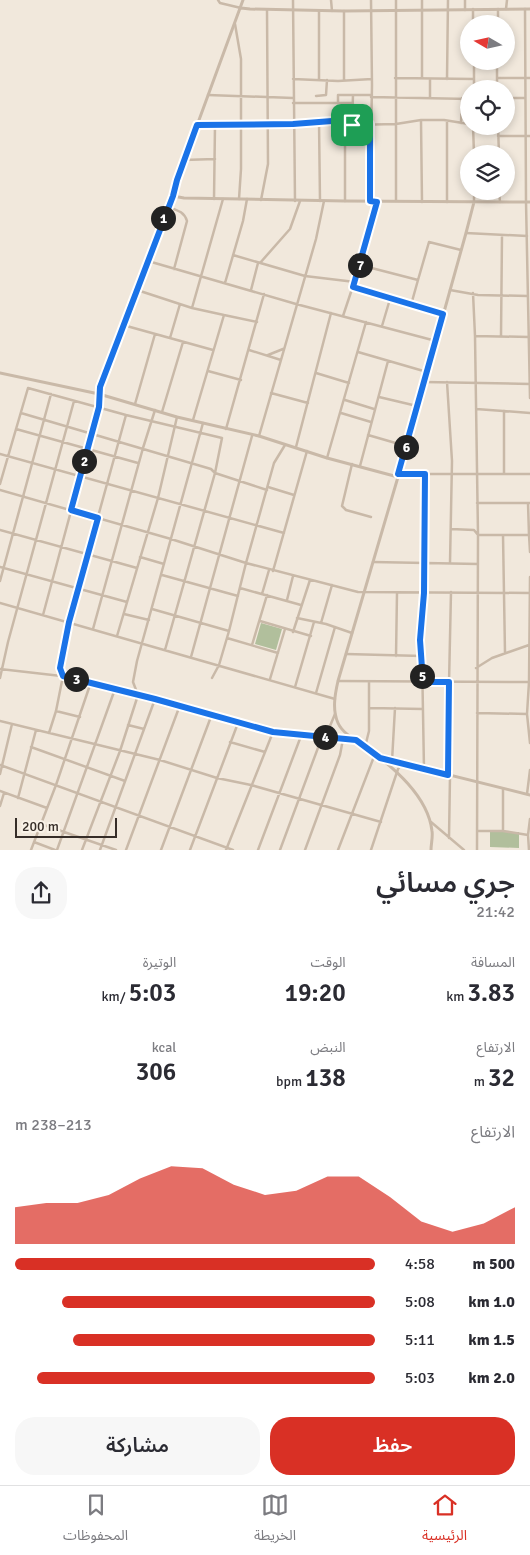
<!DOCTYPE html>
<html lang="ar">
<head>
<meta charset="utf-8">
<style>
  :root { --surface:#fff; --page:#f7f7f7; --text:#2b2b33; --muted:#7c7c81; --line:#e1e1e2; --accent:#d93025 }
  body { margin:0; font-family:Signika,"Noto Sans Arabic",sans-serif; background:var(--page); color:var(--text); direction:rtl; height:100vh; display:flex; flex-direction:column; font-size:19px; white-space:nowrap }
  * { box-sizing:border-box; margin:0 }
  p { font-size:16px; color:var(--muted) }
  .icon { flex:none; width:28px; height:28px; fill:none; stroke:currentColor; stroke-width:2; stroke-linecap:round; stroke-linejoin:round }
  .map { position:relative; height:850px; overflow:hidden; direction:ltr }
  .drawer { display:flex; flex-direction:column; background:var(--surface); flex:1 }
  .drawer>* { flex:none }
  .needle { width:32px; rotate:279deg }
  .fabs { position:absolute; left:460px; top:15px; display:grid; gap:10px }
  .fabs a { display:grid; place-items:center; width:55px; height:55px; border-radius:50%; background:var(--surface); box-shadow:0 2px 8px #0003; font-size:25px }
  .scale { position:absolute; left:15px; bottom:12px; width:102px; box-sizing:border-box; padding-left:5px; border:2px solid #362d28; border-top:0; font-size:14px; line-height:18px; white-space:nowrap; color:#362d28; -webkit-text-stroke:4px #f9f2e8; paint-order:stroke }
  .pin { position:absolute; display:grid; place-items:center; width:42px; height:42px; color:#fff; margin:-21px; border-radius:10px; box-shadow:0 2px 8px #0006 }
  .km { position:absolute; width:25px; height:25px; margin:-12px; border-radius:50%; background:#222; color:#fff; font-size:14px; line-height:25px; text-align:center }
  .round { display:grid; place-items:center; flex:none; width:52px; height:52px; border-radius:20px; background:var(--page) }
  .summary { display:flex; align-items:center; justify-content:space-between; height:85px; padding:0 15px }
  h1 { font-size:28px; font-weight:600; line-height:38px }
  .stats { display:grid; grid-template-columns:repeat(3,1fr); gap:8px; height:85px; padding:5px 15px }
  .stats div { display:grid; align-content:center }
  .stats b { font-size:25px; font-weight:600 }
  .stats small { font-size:14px; font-weight:400 }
  .stats p { font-size:14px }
  .chart { height:140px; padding:10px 15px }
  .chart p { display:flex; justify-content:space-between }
  .chart svg { width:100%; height:90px; margin-top:5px; fill:var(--accent); opacity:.7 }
  .button { display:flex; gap:10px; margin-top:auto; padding:10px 15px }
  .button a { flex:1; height:58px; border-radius:20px; background:var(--accent); color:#fff; font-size:20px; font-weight:600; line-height:58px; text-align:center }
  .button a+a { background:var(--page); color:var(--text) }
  ul { padding:0 15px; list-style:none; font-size:16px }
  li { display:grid; grid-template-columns:80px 60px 1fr; align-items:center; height:38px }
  li i { height:12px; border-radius:6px; background:var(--accent) }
  .dock { display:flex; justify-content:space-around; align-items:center; height:70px; border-top:1px solid var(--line); background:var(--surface); font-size:14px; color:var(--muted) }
  .dock a { display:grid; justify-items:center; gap:2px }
  .dock .current { color:var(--accent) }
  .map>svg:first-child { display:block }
</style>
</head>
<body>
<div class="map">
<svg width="530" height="850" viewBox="0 0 530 850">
  <rect width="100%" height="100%" fill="#f1e8dc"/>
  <path fill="#b1bf9c" d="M261 623 282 629 276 650 255 644Z
    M490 832H519V848L490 847Z"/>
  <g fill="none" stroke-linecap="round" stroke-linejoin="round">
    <path stroke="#c9b9a8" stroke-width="2.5" d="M218 0 220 3 241 8
      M293 0 295 201
      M331 0 332 11
      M396 0V201
      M422 0V78
      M465 0V10
      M473 9V24
      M506 9 507 0
      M525 9 526 202 530 398
      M235 24 241 59V169L239 199
      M498 24V9
      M474 61V89
      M395 78 474 79
      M497 78H530
      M293 79 338 81 372 79
      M319 79V11
      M447 79 448 0
      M344 80V11
      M497 89V61
      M208 95 293 98
      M316 96 326 95 327 80
      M371 97 469 99
      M430 98V79
      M506 98H525
      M293 103H353
      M338 103V95H372
      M345 120V201
      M319 121 320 201
      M421 121 422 202
      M461 123 462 98
      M197 125 293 124 345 120 352 125 396 124 421 120H444L469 124
      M352 125 353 95
      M473 126 474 154
      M498 126 499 154
      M498 136H530
      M184 160 215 159
      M474 191V202
      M499 191 500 202
      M214 199 215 125
      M261 200 268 164 267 10
      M370 201 372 85 371 0
      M447 202V121
      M168 207C176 210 184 211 187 221L174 269
      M466 233 527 236
      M233 255 305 276 355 282
      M148 261 296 304 436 341
      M260 263 290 229 300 201
      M360 265 418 280 411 305
      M418 280 429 242 461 250
      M225 283 243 221 247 199
      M353 287 443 315
      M137 290 192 308 223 199
      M251 290 258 263
      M450 290 478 295 528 296
      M473 293 475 336 478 535 477 850
      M192 308 224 315
      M343 316 360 265 377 201
      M123 325 213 350
      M382 326 390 299
      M475 336 529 337
      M501 336 502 235
      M170 338 180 304
      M249 350 281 360
      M358 352 427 372
      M268 355 283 349
      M208 371 241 380
      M316 373 349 383
      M424 382 530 384
      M447 382 452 461 450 563
      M271 393 308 403
      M379 397 417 406
      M345 400 374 409
      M135 404 155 334
      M476 409 530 413
      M504 411V474
      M162 412 183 342
      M21 413 211 469 215 473 267 490
      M341 413 371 422
      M193 420 224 315 257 322
      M16 429 138 463
      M226 429 264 294
      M368 435 406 446
      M259 436 316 239 324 201
      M296 447 331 313
      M0 454 284 533
      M327 458 366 322
      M352 464 342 506 346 510 371 517
      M360 466 388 361
      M398 474H530
      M0 484 28 388 126 415 222 438 215 473 165 650
      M268 487 294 495
      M0 490 171 539 246 563 358 592 530 593
      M477 503H530
      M451 529 474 530 478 535H529L528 503
      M0 530 137 568
      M503 535 505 653
      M529 535 530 552
      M140 557 164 564
      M373 562 478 564
      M0 567 127 602
      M273 571 307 451
      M162 575 238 596
      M530 577 529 682 527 714 530 743
      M0 581 51 394
      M240 588 301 605
      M262 594 269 570
      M287 600 293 576
      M0 603 335 699
      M152 609 229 631
      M124 614 149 620
      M43 615 99 407V394
      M297 618 326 624 352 633
      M260 621 311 636
      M321 623 332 585
      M93 629 143 448 155 410
      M293 632 310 580
      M117 636 158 498 177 417
      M227 638 278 653
      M252 645 267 595
      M346 654 422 656
      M396 656 397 593
      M191 657 252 436
      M476 668 492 658 529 645
      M0 669 70 677 180 705 273 732 353 740
      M0 678 8 642 74 401
      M212 678 219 665 229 631 246 563 274 463 285 445
      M270 679 285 629
      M338 681 530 682
      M295 687 314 622
      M316 693 335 627
      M370 708 423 709
      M56 711 80 717
      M477 713 527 714
      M0 721 160 760 217 778 251 785 381 822
      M128 725 144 729
      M49 733 56 711 63 676 60 668 69 622 126 415
      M318 736 330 726 335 714
      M230 742 265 752
      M31 747 125 781
      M365 747 369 731V682
      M392 761 395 708
      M0 765 233 850
      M424 769 422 656 420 640 424 593 425 474
      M0 774 12 724
      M447 775 451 592
      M503 789V831
      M0 791 47 808
      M527 794 530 770
      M18 798 36 730
      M0 806 4 793
      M431 822 464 850
      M41 824 116 850
      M477 831H503L528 835
      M449 838 450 776
      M34 842 55 850
      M31 850 56 785 91 682
      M57 850 115 689
      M82 850 120 751 138 695 133 682 137 661 203 423
      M100 850 155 699
      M126 850 180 705
      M161 850 212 714
      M190 850 238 723
      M226 850 273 732
      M258 850 301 736
      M280 850 322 737
      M305 850 340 755 343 739
      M338 850 375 754
      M371 850 398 769 402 764
      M529 850 528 835 530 819"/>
    <path stroke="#c9b9a8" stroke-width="3" d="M241 8 250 9 344 11 530 9
      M173 196 184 198 345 201 530 202
      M0 373 99 394 177 417 259 436 327 458 398 477
      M99 394 101 386 173 196 177 180 243 0
      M381 758 530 795
      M431 850C431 844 433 837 432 831 428 796 393 767 367 748 357 741 343 734 338 723 332 710 335 694 338 681L398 477 466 233 474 202"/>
  </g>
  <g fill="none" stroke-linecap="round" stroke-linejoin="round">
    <defs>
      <path id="route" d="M345 120 352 125 370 124V201L377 202 353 287 443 314 398 474H425L424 593 420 640 423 682H449L448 775 380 758 356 740 273 732 155 699 63 676 60 668 69 622 98 518 71 510 99 407 100 387 173 196 177 180 197 125 293 124Z"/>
    </defs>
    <use href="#route" stroke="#fff" stroke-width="10"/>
    <use href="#route" stroke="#1a73e8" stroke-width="6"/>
  </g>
</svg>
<div class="fabs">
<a><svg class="needle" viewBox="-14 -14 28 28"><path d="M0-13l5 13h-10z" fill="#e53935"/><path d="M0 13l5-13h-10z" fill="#7c7c81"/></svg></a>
<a><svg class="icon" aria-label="locate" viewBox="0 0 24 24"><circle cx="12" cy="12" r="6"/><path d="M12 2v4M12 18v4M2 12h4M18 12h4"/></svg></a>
<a><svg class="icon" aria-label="layers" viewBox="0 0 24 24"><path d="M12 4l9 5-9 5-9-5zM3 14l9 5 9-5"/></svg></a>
</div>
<div class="scale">200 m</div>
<div class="pin" style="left:352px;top:125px;background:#1e9e55"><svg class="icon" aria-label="arrive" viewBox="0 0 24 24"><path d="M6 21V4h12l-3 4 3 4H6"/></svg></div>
<b class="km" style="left:163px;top:218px">1</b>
<b class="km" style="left:84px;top:461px">2</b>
<b class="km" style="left:76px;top:679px">3</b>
<b class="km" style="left:325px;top:737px">4</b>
<b class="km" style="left:422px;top:676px">5</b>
<b class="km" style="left:406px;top:447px">6</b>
<b class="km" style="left:360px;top:265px">7</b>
</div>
<section class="drawer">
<div class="summary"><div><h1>جري مسائي</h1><p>21:42</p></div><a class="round"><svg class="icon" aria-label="share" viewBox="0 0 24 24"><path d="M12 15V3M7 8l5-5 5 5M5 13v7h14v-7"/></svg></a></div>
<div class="stats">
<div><p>المسافة</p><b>3.83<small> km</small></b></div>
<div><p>الوقت</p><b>19:20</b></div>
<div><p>الوتيرة</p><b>5:03<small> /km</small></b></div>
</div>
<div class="stats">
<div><p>الارتفاع</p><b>32<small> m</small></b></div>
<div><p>النبض</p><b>138<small> bpm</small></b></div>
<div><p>kcal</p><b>306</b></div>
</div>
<div class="chart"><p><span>الارتفاع</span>213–238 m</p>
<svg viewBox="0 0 160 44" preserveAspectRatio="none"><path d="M0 44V26L10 24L20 24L30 20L40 12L50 6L60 7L70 15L80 20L90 18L100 11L110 11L120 21L130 33L140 38L150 34L160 26V44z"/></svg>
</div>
<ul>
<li><b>500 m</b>4:58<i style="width:100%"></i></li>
<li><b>1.0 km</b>5:08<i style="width:87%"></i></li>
<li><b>1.5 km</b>5:11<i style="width:84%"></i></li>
<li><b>2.0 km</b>5:03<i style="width:94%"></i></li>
</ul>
<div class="button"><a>حفظ</a><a>مشاركة</a></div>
</section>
<nav class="dock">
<a class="current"><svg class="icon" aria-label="home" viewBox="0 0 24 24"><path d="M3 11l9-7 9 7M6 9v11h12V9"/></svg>الرئيسية</a>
<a><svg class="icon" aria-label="map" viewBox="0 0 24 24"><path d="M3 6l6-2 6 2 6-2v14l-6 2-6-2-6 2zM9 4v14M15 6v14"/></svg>الخريطة</a>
<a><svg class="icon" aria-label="saved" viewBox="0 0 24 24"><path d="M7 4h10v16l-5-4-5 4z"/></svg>المحفوظات</a>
</nav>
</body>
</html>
